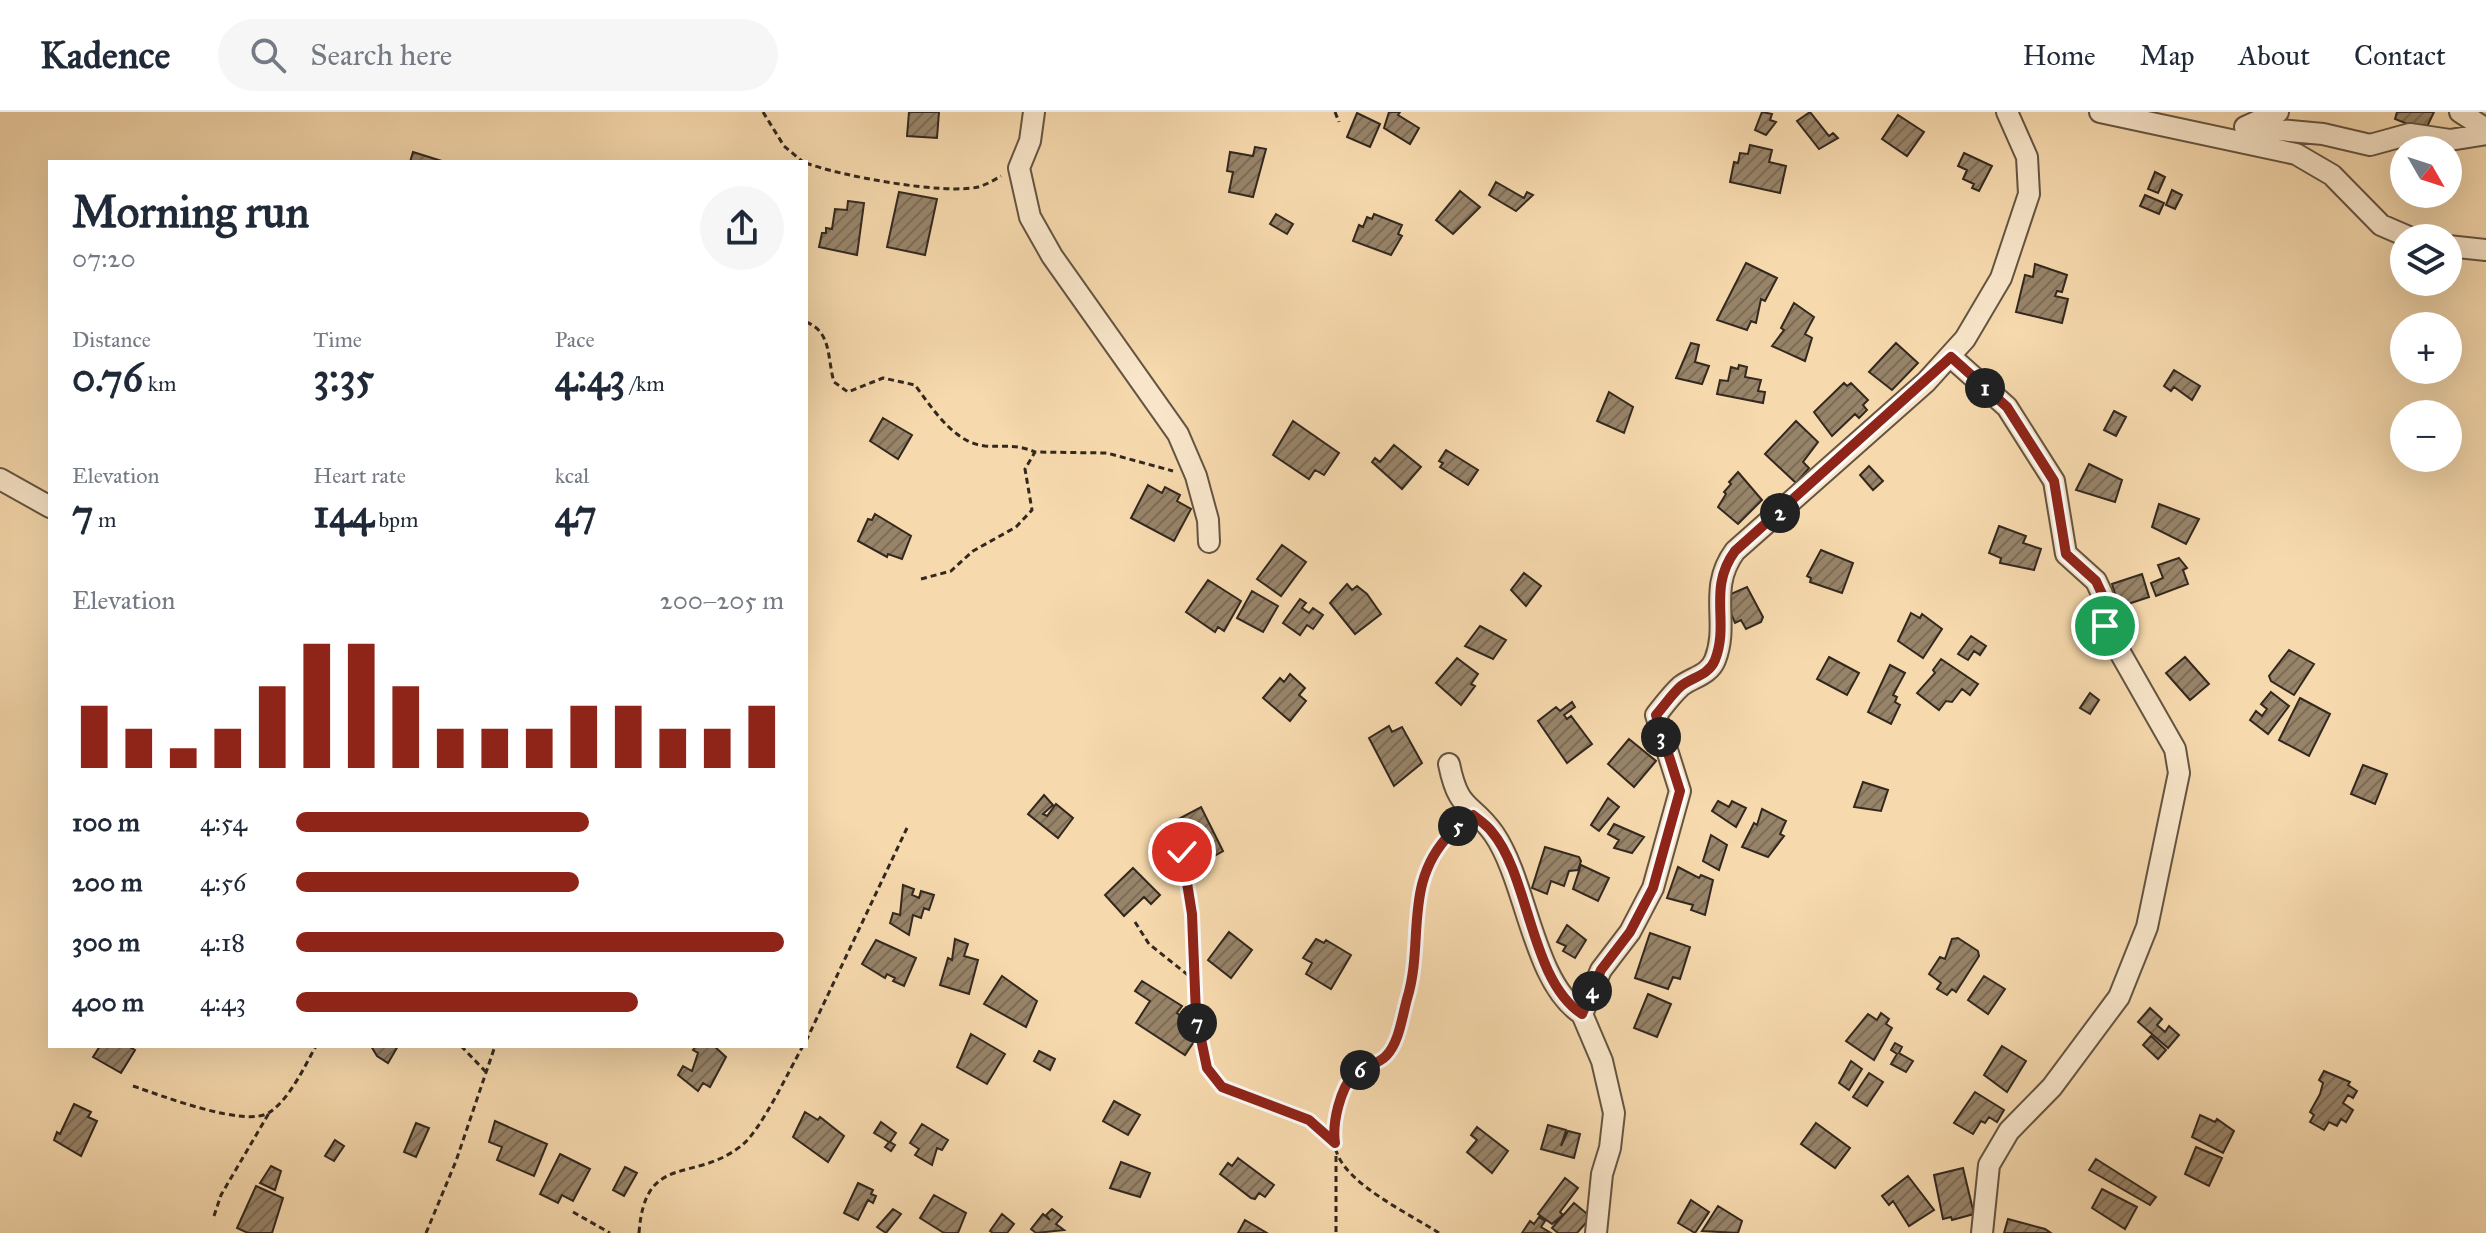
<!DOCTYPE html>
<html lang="en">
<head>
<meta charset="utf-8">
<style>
  :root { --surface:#fff; --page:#f6f6f7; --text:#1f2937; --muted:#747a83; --line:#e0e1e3; --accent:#8f2418 }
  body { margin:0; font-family:"IM FELL Great Primer",serif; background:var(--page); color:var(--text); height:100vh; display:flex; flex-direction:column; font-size:30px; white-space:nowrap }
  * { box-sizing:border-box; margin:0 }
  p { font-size:26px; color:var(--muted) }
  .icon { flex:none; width:44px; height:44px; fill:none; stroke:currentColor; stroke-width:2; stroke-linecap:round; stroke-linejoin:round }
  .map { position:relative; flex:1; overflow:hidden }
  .sheet { position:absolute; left:48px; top:48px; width:760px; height:888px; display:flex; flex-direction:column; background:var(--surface); border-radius:0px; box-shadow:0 8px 32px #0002 }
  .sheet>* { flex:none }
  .needle { width:52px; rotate:129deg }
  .tools { position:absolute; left:2390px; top:24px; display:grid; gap:16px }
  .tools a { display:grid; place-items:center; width:72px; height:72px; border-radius:50%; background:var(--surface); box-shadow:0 8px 32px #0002; font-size:40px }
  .pin { position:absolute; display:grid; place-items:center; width:68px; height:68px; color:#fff; margin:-34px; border:4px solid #fff; border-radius:50%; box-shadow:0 2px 8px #0007 }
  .km { position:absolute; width:40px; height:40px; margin:-20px; border-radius:50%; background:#222; color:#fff; font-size:22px; line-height:40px; text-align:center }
  .round { display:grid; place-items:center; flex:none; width:84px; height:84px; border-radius:42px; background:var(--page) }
  .head { display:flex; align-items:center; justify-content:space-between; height:136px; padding:0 24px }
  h1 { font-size:44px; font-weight:700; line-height:60px }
  .figures { display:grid; grid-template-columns:repeat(3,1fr); gap:12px; height:136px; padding:8px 24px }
  .figures div { display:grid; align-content:center }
  .figures b { font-size:40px; font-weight:700 }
  .figures small { font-size:22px; font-weight:400 }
  .figures p { font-size:22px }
  .chart { height:224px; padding:16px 24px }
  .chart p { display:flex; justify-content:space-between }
  .chart svg { width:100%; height:144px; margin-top:8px; stroke:var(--accent); stroke-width:6 }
  ul { padding:0 24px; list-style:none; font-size:26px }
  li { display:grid; grid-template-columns:128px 96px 1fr; align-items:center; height:60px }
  li i { height:20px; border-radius:10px; background:var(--accent) }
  header { display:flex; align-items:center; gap:48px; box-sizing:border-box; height:112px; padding:0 40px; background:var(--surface); border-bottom:2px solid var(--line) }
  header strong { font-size:38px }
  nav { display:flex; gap:44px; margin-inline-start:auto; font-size:28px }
  .search { width:560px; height:72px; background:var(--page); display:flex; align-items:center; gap:20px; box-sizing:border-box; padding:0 28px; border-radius:44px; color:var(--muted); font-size:30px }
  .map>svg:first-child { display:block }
</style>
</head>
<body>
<header>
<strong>Kadence</strong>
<div class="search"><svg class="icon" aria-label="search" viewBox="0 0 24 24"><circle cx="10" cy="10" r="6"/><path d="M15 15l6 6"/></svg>Search here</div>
<nav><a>Home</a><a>Map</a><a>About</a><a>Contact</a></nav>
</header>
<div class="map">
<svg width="2486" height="1121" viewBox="0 0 2486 1121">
  <defs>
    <pattern id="building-hatch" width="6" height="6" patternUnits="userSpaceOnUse" patternTransform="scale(2)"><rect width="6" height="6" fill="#988469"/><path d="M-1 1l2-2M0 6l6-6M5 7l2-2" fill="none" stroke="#7d6c56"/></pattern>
  </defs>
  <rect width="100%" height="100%" fill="#f6d9ad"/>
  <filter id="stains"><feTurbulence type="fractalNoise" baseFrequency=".0025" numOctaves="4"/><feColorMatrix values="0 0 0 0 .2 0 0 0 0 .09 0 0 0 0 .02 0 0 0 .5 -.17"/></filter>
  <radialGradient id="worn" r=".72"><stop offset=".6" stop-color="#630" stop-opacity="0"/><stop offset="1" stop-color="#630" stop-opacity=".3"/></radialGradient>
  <path fill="url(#building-hatch)" stroke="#33281f" stroke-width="2" d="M909 0H939L937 26 907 24Z
    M1389 0H1400L1398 3 1419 16 1410 32 1384 16Z
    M1762 0 1772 2 1770 8 1776 10 1766 23 1755 18Z
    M1810 0 1829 24 1833 21 1838 26 1819 37 1797 9Z
    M2397 0H2434L2425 19 2395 7Z
    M1357 1 1380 12 1370 35 1347 25Z
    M1898 3 1924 20 1907 44 1882 27Z
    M1750 33 1772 38 1769 50 1786 54 1780 81 1730 70 1734 50 1738 51 1740 41 1748 42Z
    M1255 35 1266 37 1253 85 1229 80 1233 60 1227 59 1230 40 1253 44Z
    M413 40 445 50H410Z
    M1964 41 1992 54 1979 79 1972 76 1974 72 1963 67 1967 58 1958 54Z
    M2155 60 2165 65 2158 81 2148 77Z
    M1496 70 1524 86 1527 80 1533 83 1516 99 1489 83Z
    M2172 78 2182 83 2175 97 2166 93Z
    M1460 79 1480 95 1453 122 1436 108Z
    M899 80 937 87 925 143 887 135Z
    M2145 83 2164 91 2159 102 2140 94Z
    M848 89 864 91 857 143 819 135 822 121H826V116L832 117 835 97 847 98Z
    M1276 102 1293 112 1287 122 1270 112Z
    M1374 102 1402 113 1398 122 1402 124 1391 143 1353 129 1359 113 1363 115 1367 105 1372 107Z
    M1746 151 1777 166 1765 189 1761 187 1756 211 1751 209 1747 218 1717 208Z
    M2035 152 2067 163 2062 180 2057 179 2055 184 2068 187 2062 211 2016 200 2025 163 2033 165Z
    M1794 191 1814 205 1805 222 1812 226 1805 249 1772 234 1784 218 1781 216Z
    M1691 231 1699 233 1695 250 1709 254 1702 272 1676 266Z
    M1896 231 1918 251 1892 278 1869 260Z
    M1739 253 1747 255 1745 265 1761 268 1758 279 1765 280 1763 291 1717 282 1720 268 1728 269 1731 255 1738 257Z
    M2174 258 2200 274 2192 288 2174 275 2171 279 2164 274Z
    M1844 271 1847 274 1851 271 1868 288 1863 293 1867 298 1859 306 1855 302 1832 324 1814 300Z
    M1609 280 1633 295 1624 321 1597 309Z
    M2114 299 2126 305 2116 324 2104 318Z
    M883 306 912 323 898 347 870 329Z
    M1293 309 1339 341 1324 363 1315 358 1309 367 1273 343Z
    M1796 309 1818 330 1803 350 1809 356 1796 371 1765 342Z
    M1394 333 1421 355 1402 377 1372 350 1375 346 1380 350Z
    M1446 338 1478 358 1468 373 1440 355 1443 351 1439 349Z
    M2089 352 2122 368 2115 390 2076 378Z
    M1869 354 1883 369 1873 378 1860 363Z
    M1738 360 1762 388 1738 412 1718 395 1726 382 1724 380 1731 372 1729 370Z
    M1148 373 1162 381 1165 375 1180 383 1177 389 1191 397 1174 429 1131 406Z
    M2159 392 2199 407 2186 432 2152 415Z
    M875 402 911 424 902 447 888 442 887 445 858 429 868 407 872 408Z
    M1999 414 2026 424 2023 431 2041 437 2034 458 2000 451 2001 446 1989 441Z
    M1282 433 1306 450 1281 484 1257 467Z
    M1821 438 1853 451 1842 481 1810 470 1811 466 1807 464Z
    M2179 446 2187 456 2183 458 2188 472 2156 484 2151 471 2163 466 2158 453Z
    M1524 461 1541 474 1526 494 1511 478Z
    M2142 462 2149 485 2119 495 2112 472Z
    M1208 468 1241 489 1224 519 1218 515 1215 520 1186 500Z
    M1347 472 1352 478 1357 474 1367 482 1381 502 1355 522 1330 491Z
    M1747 475 1763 505 1761 510 1746 517 1741 508 1735 511 1724 485Z
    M1252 479 1278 494 1263 520 1237 506Z
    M1300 487 1306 491 1302 496 1309 501 1313 496 1323 503 1313 517 1307 513 1300 523 1283 511Z
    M1911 501 1920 506 1922 502 1942 517 1923 546 1898 529Z
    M1480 514 1506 528 1493 547 1465 534Z
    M1971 524 1986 534 1980 543 1974 539 1968 548 1958 542Z
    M2289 538 2314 552 2294 583 2271 569 2269 564Z
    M1829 545 1859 561 1847 583 1817 567Z
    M2185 545 2209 572 2190 588 2166 561Z
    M1457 546 1478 562 1471 572 1475 574 1461 593 1436 571Z
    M1941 547 1978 572 1970 583 1962 577 1952 590 1946 589 1939 598 1917 581 1935 561 1933 558Z
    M1890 553 1905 561 1893 583 1897 585 1895 590 1900 593 1891 612 1868 600Z
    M1290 562 1305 576 1299 583 1306 589 1290 609 1263 586 1280 566 1284 570Z
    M2271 580 2289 594 2268 622 2250 608 2256 599 2262 604 2267 597 2261 592Z
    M2090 581 2099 588 2090 602 2080 596Z
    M2300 586 2330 602 2309 644 2279 628Z
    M1572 590 1575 595 1564 603 1567 607 1571 604 1592 632 1567 651 1538 609 1556 595 1560 599Z
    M1389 614 1392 620 1402 615 1422 651 1394 674 1369 626Z
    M1629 627 1656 649 1634 675 1608 652Z
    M2363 653 2387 662 2375 692 2351 682Z
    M1863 670 1888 678 1881 699 1854 695Z
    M1044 683 1053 693 1043 702 1047 704 1056 692 1073 706 1058 726 1028 702Z
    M1608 686 1619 695 1599 719 1591 713Z
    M1718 689 1729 695 1732 689 1746 696 1736 715 1712 699Z
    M1201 695 1223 739 1200 752 1175 709Z
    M1762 697 1786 709 1780 722 1784 724 1768 745 1742 735 1754 711 1757 713Z
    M1614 712 1644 725 1632 741 1614 736 1619 728 1608 722Z
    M1711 723 1727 733 1719 758 1703 749Z
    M1545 735 1579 745 1581 749 1578 758 1569 759 1564 774 1551 769 1547 782 1532 776Z
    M1581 753 1609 766 1598 789 1573 777Z
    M1678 755 1699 766 1701 763 1713 768 1705 803 1691 798 1693 793 1667 786Z
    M1133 756 1160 783 1151 792 1144 785 1124 804 1105 783Z
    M903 773 914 777 912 783 919 786 921 779 934 783 929 798 924 796 921 806 913 803 909 823 890 811 893 801 900 803Z
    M1567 813 1586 828 1575 846 1563 839 1566 834 1557 830Z
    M1229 820 1252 838 1231 866 1208 848Z
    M1650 821 1690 835 1680 867 1673 865 1668 877 1635 866Z
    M1958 826 1978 839 1979 844 1956 880 1952 877 1947 883 1937 877 1941 871 1929 862 1940 845 1945 847 1952 827Z
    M955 827 968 832 964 844 978 848 969 882 940 873 948 846 952 848Z
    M1316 827 1324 831 1326 828 1351 843 1331 877 1306 862 1312 851 1303 846Z
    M876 828 916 846 904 874 893 869 895 866 887 862 885 866 862 852Z
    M1002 864 1037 889 1026 915 984 892Z
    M1984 864 2005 877 1988 902 1968 888Z
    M1142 869 1182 894 1177 901 1185 907 1182 911 1199 922 1185 943 1136 911 1150 889 1135 879Z
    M1648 882 1671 892 1657 925 1634 916Z
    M2150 896 2162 907 2157 913 2165 920 2169 914 2179 923 2168 936 2138 910Z
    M1881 901 1889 907 1886 912 1892 916 1874 948 1846 929 1868 902 1877 908Z
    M971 922 1005 942 987 972 957 955Z
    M2151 924 2166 938 2158 947 2143 933Z
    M1895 931 1902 935 1899 941 1913 949 1906 960 1891 952 1897 942 1891 938Z
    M100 934H128L135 938 121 961 93 945Z
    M371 934H398L388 951 377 944Z
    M696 934H714L726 945 710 975 703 971 698 979 678 963 683 954 692 959 698 941 693 938Z
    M2002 934 2026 949 2007 980 1984 963Z
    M1039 939 1055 947 1050 958 1034 949Z
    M1851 949 1862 957 1849 978 1839 971Z
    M2324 959 2350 970 2348 973 2357 979 2353 986 2348 983 2343 991 2353 998 2346 1010 2341 1007 2337 1014 2329 1010 2324 1018 2310 1010 2314 1003 2310 1000 2320 982 2323 971 2319 968Z
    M1869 961 1883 970 1867 994 1853 985Z
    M1975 980 2004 998 1997 1010 1989 1005 1985 1011 1981 1009 1973 1022 1954 1011Z
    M1114 989 1140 1003 1128 1023 1103 1009Z
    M74 992 91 1000 88 1005 97 1009 81 1044 54 1028 57 1020 60 1022Z
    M805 1000 818 1008 820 1005 844 1024 828 1050 793 1025Z
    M2200 1003 2215 1010 2217 1007 2234 1019 2223 1041 2192 1025Z
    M495 1009 547 1032 534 1064 497 1048 502 1035 489 1030Z
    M881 1010 896 1021 890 1030 895 1033 891 1039 885 1035 889 1030 874 1021Z
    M416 1011 429 1016 416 1045 404 1040Z
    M1816 1011 1850 1036 1835 1056 1801 1032Z
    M922 1012 948 1028 942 1038 937 1036 932 1053 915 1043 919 1037 910 1031Z
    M1548 1013 1566 1018 1561 1034 1568 1019 1580 1022 1574 1046 1541 1037Z
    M1477 1015 1508 1039 1492 1061 1467 1040 1477 1028 1471 1023Z
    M335 1028 344 1034 334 1049 325 1044Z
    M2196 1035 2222 1046 2209 1074 2185 1062Z
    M560 1042 590 1057 573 1089 562 1083 558 1091 540 1082Z
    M1238 1046 1274 1073 1265 1085 1259 1081 1255 1087 1251 1086 1220 1062 1228 1051 1232 1054Z
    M2096 1047 2156 1085 2150 1093 2089 1058Z
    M1121 1050 1150 1061 1140 1085 1110 1076Z
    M271 1054 281 1059 275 1078 260 1071Z
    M625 1055 637 1061 624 1084 613 1078Z
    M1963 1056 1974 1102 1952 1108 1951 1105 1943 1107 1934 1063Z
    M1908 1064 1934 1098 1909 1114 1893 1089 1889 1093 1882 1084Z
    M1565 1066 1578 1076 1560 1100 1563 1103 1552 1112 1538 1102Z
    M858 1071 873 1078 871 1082 876 1084 873 1091 868 1088 858 1108 844 1101Z
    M256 1074 283 1086 272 1121H248L237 1116Z
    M2102 1077 2137 1095 2125 1117 2092 1096Z
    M934 1083 966 1101 958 1121H944L920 1106Z
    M1691 1088 1709 1100 1695 1121 1678 1111Z
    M1574 1091 1591 1105 1577 1121H1558L1552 1116Z
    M1718 1094 1742 1109 1738 1121 1702 1119Z
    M893 1097 901 1102 886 1121 877 1115Z
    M1052 1097 1062 1105 1056 1112 1064 1118 1036 1121 1031 1117 1043 1102 1050 1108 1046 1103Z
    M1002 1102 1014 1112 1007 1121H993L990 1119Z
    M1539 1105 1545 1109 1541 1115 1551 1121H1522L1530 1109 1534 1112Z
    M2008 1107 2045 1117 2051 1121H2004Z
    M1245 1108 1267 1121H1238Z"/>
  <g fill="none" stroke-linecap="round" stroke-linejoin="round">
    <defs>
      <path id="minor" d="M1034 0 1030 29 1019 56 1030 105 1052 144 1178 322 1196 364 1208 408 1209 430
        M2100 0 2296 42 2332 63 2381 113 2411 126
        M2460 0 2486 17
        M2245 15 2278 0
        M2246 15 2323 22 2370 33 2410 22 2450 28 2486 22
        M2448 134 2486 138
        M1951 245 2007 295 2054 369 2066 442 2096 469 2102 482 2105 514 2175 637 2179 661 2147 815 2119 885 2052 975 2009 1019 1989 1053 1982 1121
        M0 367 50 395
        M1449 652C1459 701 1471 689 1494 722 1527 770 1533 871 1582 902
        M1596 1121 1602 1062 1610 1036 1614 1001 1602 949 1582 902 1601 858 1630 820 1653 776 1680 679 1656 603C1664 593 1672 582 1681 574 1693 565 1709 563 1715 548 1730 510 1707 477 1735 439L1926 270 1965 227 2001 166 2029 82 2027 45 2007 0"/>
    </defs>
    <use href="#minor" stroke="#645442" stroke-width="24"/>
    <path stroke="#33281f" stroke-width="3" stroke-dasharray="6 4" stroke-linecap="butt" d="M763 0 784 34 803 50
      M1335 0 1339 10
      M806 51C840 64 944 83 978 75 986 73 994 68 1001 64
      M806 210C832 220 827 246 834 270L848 280 883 266 915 273C932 296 954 331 985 334 1005 335 1017 332 1035 340
      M921 467 951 459 973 439 1016 415 1032 398 1025 357 1035 340 1107 341 1173 359
      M1182 740 1192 802 1193 867
      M1135 810 1149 832 1193 867 1196 903 1207 956 1222 975 1309 1008 1335 1031
      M806 929 907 716
      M461 934 487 961
      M133 974C160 983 247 1017 270 1000 291 985 304 955 316 934
      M1336 1044V1121
      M573 1100 610 1121
      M214 1104 221 1083 269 1001
      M426 1121 456 1049 495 934
      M639 1121C645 1039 693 1072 741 1034 761 1019 789 958 803 934
      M1439 1121C1410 1102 1345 1072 1336 1038 1330 1017 1339 972 1358 959 1370 951 1385 950 1393 936 1401 920 1413 877 1414 859 1418 821 1412 781 1430 745 1437 733 1450 725 1458 713"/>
    <use href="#minor" stroke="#f9e6ca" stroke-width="20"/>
  </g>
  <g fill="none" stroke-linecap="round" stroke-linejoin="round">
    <defs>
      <path id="route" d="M1182 740 1192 802 1196 903 1207 956 1222 975 1309 1008 1335 1031C1332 1011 1340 977 1354 962 1363 953 1378 953 1386 944 1399 931 1402 905 1407 887 1425 829 1402 771 1451 721 1460 713 1461 706 1473 703 1479 708 1487 713 1492 720 1530 765 1530 868 1582 902L1601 858 1630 820 1653 776 1680 679 1656 603C1664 594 1672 582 1681 574 1693 565 1709 563 1715 548 1730 510 1707 477 1735 439L1951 245 2007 295 2054 369 2066 442 2096 469 2102 482 2105 514"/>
    </defs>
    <use href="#route" stroke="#fff" stroke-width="16"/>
    <use href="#route" stroke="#8f2418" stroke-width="10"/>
  </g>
  <rect width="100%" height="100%" filter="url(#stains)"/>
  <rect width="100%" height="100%" fill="url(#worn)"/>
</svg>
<div class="tools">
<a><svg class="needle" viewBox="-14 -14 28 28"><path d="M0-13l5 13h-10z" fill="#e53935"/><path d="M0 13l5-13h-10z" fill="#747a83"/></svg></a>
<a><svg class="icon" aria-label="layers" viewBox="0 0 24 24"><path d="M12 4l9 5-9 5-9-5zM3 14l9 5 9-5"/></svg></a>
<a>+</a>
<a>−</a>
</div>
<div class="pin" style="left:2105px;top:514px;background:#1e9e55"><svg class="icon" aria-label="arrive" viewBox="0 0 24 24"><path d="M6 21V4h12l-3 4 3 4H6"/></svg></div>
<div class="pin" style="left:1182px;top:740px;background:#d93025"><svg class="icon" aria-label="check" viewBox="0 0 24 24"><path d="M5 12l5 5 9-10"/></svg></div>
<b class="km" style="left:1985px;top:276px">1</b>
<b class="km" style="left:1780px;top:401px">2</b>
<b class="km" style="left:1661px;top:625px">3</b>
<b class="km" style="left:1592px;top:879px">4</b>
<b class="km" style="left:1458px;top:714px">5</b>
<b class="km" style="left:1360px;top:958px">6</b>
<b class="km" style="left:1197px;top:911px">7</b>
<section class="sheet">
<div class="head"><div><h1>Morning run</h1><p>07:20</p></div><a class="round"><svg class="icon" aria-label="share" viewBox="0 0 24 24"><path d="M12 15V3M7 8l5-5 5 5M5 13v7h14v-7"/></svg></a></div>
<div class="figures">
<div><p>Distance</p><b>0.76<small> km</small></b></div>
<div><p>Time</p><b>3:35</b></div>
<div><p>Pace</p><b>4:43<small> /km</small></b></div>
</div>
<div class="figures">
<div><p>Elevation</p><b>7<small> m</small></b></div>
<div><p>Heart rate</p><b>144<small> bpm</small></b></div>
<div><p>kcal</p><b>47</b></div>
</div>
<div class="chart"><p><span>Elevation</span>200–205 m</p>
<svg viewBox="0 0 160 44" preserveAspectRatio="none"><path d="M5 44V25M15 44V32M25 44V38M35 44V32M45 44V19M55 44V6M65 44V6M75 44V19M85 44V32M95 44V32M105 44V32M115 44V25M125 44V25M135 44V32M145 44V32M155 44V25"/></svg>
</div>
<ul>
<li><b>100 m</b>4:54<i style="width:60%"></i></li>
<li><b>200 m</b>4:56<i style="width:58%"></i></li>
<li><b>300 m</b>4:18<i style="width:100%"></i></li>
<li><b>400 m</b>4:43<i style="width:70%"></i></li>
</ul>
</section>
</div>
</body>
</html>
